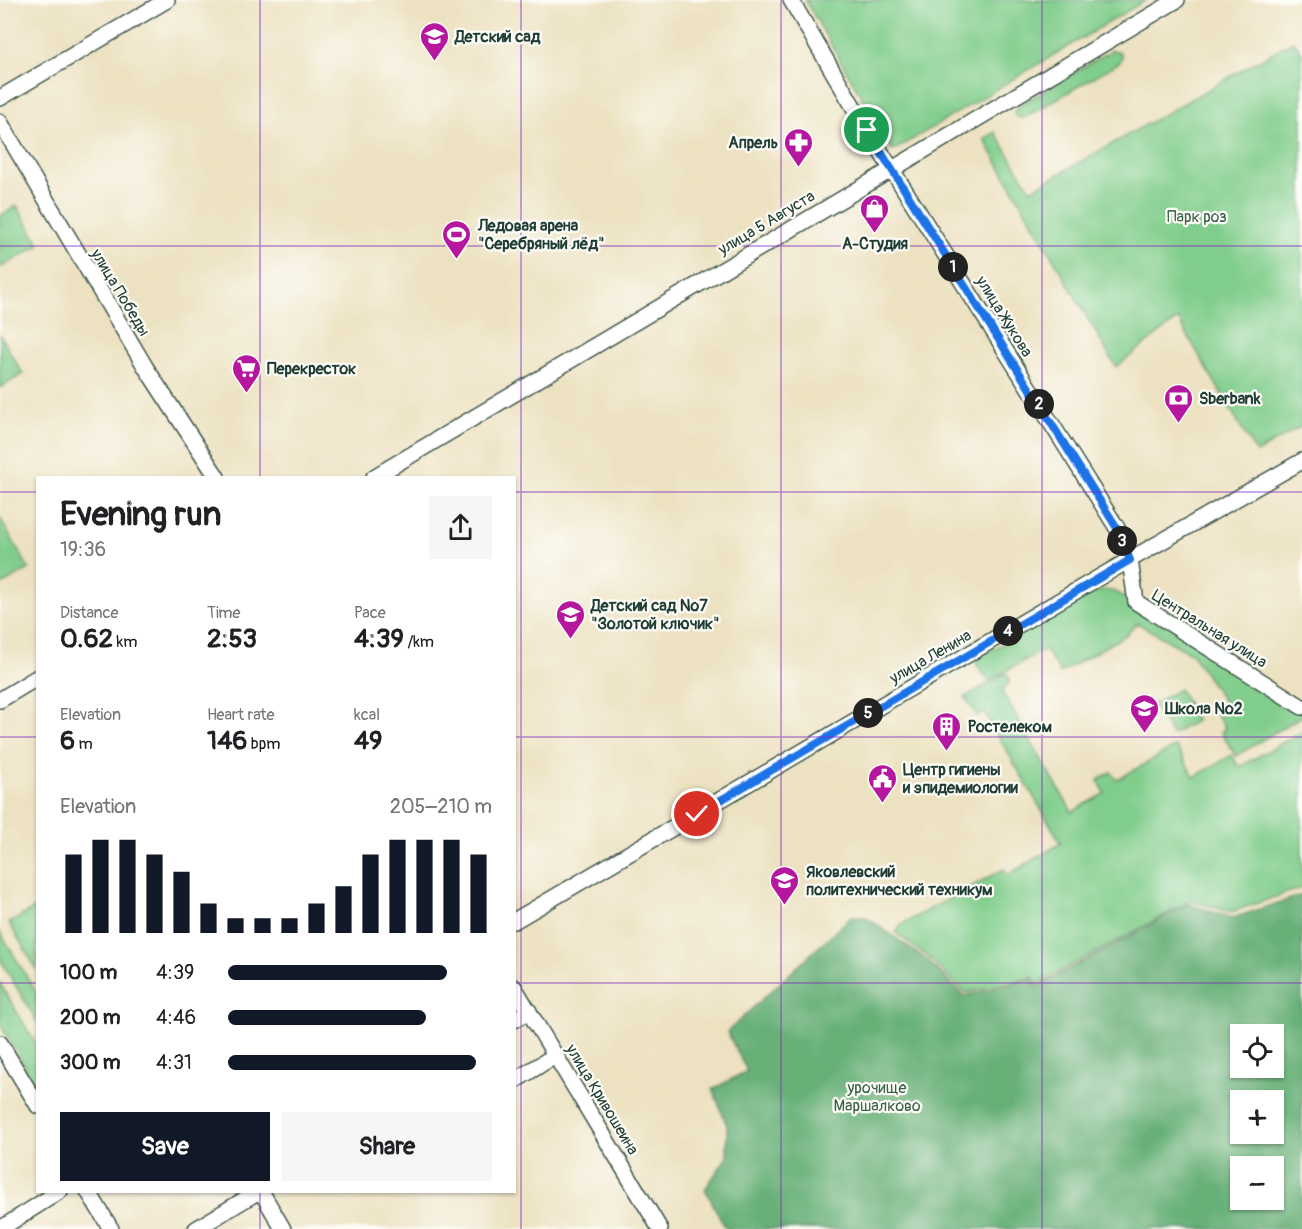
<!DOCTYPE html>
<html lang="en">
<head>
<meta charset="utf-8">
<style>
  :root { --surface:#fff; --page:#f6f6f6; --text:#202124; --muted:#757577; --accent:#111827 }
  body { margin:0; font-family:Pangolin,sans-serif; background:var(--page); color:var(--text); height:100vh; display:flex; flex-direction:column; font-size:22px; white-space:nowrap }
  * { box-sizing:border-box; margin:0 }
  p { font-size:20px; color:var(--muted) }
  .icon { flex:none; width:33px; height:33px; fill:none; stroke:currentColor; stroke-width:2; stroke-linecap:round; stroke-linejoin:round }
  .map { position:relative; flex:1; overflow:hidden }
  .panel { position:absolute; left:36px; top:476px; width:480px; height:717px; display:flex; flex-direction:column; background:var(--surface); border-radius:0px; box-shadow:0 2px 4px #0004 }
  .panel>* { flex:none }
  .tools { position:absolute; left:1230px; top:1024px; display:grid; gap:12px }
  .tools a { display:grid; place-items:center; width:54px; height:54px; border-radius:0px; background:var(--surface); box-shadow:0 2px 4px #0004; font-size:30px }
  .pin { position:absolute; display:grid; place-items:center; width:51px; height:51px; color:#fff; margin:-26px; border:3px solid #fff; border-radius:50%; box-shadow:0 2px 6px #0007 }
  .km { position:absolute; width:30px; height:30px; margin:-15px; border-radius:50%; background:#222; color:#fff; font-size:16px; line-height:30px; text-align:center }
  .round { display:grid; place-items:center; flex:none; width:63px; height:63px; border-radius:0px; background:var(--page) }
  .head { display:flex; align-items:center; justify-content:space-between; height:102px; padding:0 24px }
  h1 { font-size:33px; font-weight:800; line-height:45px }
  .metrics { display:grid; grid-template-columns:repeat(3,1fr); gap:9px; height:102px; padding:6px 24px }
  .metrics div { display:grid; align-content:center }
  .metrics b { font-size:26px; font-weight:800 }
  .metrics small { font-size:16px; font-weight:400 }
  .metrics p { font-size:16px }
  .chart { height:168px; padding:12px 24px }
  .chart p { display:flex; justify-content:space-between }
  .chart svg { width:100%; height:108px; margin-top:6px; stroke:var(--accent); stroke-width:6 }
  .button { display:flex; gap:12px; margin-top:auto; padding:12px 24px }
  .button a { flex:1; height:69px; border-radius:0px; background:var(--accent); color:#fff; font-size:24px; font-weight:800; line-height:69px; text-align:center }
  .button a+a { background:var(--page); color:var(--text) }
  ul { padding:0 24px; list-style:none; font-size:20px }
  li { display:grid; grid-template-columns:96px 72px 1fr; align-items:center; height:45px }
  li i { height:15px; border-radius:8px; background:var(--accent) }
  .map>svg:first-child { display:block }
</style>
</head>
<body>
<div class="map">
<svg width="1302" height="1229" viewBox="0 0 1302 1229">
  <rect width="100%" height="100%" fill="#fdfcf7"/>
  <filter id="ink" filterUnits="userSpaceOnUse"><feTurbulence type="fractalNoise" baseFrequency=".0167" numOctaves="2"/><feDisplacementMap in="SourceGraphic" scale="12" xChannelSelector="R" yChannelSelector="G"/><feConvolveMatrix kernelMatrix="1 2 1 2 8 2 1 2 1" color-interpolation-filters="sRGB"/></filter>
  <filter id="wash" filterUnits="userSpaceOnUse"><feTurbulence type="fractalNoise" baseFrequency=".008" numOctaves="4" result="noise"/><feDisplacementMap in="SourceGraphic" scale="24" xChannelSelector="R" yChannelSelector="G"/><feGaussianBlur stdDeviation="1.35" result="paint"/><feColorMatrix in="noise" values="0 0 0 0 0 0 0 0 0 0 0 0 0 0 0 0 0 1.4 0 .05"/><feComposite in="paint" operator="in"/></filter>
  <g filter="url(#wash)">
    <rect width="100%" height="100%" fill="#ece1c0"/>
    <path fill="#81cd8c" stroke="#508560" stroke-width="1.5" d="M805 0H1146L893 151Z
      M1293 41 1302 52V426L1256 453 1178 319 1116 367 984 139 995 132 1031 190Z
      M1112 50 1120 52 1122 57 1120 62 1024 118 1016 117 1014 112 1017 107Z
      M17 206 40 245 0 268V216Z
      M0 335 23 374 0 388Z
      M0 518 29 569 0 586Z
      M1106 590 1115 592 1127 598 1302 708V716L1236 756 1221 732 1225 728 1215 712 1226 705 1192 654 1137 623 1126 635 1060 673 1045 649 988 681 974 660 1094 592Z
      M1006 673 1010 680 1002 692 1072 812 1105 793 1098 780 1111 772 1117 780 1176 746 1194 777 1232 755 1239 767 1302 732V888L1231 912 1190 901 1037 984 1032 977 965 993 929 958 896 933 902 924 1004 869 1008 875 1061 843 984 712 977 716 965 697Z
      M1179 689 1197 720 1172 735 1153 704Z
      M37 907V906V970L9 923Z
      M0 932 37 994V1022L0 959Z
      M0 983 37 1046V1087L0 1024Z"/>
    <path fill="#68b078" stroke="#447656" stroke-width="1.5" fill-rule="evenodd" d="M1302 895V1229H726L705 1189 727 1157V1126L713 1089 747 1071 727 1032 852 916 866 917 927 960 964 996 1031 979 1037 987 1188 904 1233 918ZM1240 1035H1274V1068H1240ZM1240 1101H1274V1134H1240ZM1240 1167H1274V1200H1240Z"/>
  </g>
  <g filter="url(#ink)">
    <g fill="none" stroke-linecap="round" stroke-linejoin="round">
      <defs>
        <path id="minor" d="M791 0 867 130 1117 528 1130 560 1136 602 1302 707
          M0 98 167 0
          M0 122 146 368 217 477
          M374 477 1177 0
          M0 700 38 677
          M514 921 1098 578 1302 461
          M514 987 660 1229
          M514 1020 529 1011
          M0 1043 38 1106
          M514 1081 556 1055
          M88 1191 111 1229
          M261 1191 283 1229
          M0 1229 60 1191
          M196 1229 259 1191"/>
      </defs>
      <use href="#minor" stroke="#3e5649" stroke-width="18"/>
      <use href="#minor" stroke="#fff" stroke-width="15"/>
    </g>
  </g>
  <g fill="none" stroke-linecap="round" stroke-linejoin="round" filter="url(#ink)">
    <defs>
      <path id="route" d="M697 814 1130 560 1117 528 867 130"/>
    </defs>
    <use href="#route" stroke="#fff" stroke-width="12"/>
    <use href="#route" stroke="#1a73e8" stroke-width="8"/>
  </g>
  <path fill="none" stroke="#7b2cbf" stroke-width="1.5" stroke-opacity="0.55" d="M260 0V477M521 0V1229M781 0V1229M1042 0V1229M0 246H1302M0 492H38M514 492H1302M0 737H38M514 737H1302M0 983H38M514 983H1302M260 1191V1229"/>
  <defs>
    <symbol id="school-pin" viewBox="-11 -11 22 30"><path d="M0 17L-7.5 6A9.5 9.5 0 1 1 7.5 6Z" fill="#b5179e" stroke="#fdfcf7"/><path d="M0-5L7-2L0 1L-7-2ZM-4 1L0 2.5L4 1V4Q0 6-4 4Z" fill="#fff"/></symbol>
    <symbol id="pharmacy-pin" viewBox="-11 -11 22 30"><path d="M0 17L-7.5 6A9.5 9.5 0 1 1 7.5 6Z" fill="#b5179e" stroke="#fdfcf7"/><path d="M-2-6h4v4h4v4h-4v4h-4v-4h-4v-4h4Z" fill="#fff"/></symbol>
    <symbol id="shop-pin" viewBox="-11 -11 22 30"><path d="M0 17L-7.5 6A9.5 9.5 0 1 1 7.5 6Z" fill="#b5179e" stroke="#fdfcf7"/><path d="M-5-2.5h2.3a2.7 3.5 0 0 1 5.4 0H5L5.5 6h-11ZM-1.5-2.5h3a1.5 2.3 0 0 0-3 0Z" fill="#fff"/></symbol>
    <symbol id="stadium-pin" viewBox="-11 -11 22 30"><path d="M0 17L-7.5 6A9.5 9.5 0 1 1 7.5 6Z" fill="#b5179e" stroke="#fdfcf7"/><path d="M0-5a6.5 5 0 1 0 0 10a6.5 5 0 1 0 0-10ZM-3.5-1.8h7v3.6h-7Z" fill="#fff"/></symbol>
    <symbol id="supermarket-pin" viewBox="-11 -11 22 30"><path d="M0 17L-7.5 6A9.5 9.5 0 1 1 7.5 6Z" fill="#b5179e" stroke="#fdfcf7"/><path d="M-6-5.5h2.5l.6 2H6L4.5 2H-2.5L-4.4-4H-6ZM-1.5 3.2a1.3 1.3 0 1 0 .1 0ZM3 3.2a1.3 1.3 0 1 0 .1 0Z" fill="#fff"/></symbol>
    <symbol id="bank-pin" viewBox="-11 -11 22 30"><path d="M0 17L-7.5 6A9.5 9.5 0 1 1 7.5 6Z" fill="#b5179e" stroke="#fdfcf7"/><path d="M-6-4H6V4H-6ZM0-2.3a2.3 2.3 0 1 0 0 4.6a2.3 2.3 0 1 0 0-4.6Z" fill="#fff"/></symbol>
    <symbol id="building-pin" viewBox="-11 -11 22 30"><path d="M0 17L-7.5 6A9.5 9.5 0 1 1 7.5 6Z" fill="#b5179e" stroke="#fdfcf7"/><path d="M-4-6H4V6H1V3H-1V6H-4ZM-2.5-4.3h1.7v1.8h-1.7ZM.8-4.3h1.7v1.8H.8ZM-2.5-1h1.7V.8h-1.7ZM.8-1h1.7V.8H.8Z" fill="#fff"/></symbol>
    <symbol id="civic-pin" viewBox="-11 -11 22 30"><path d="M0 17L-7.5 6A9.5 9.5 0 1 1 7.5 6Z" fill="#b5179e" stroke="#fdfcf7"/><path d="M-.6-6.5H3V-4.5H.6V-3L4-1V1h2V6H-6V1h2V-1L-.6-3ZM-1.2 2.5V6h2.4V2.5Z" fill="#fff"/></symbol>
    <symbol id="university-pin" viewBox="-11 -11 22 30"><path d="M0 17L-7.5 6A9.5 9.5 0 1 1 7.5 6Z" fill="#b5179e" stroke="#fdfcf7"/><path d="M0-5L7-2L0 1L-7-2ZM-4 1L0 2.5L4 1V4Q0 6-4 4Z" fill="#fff"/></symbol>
  </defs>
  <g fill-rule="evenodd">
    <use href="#school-pin" x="418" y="20" width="33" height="45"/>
    <use href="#pharmacy-pin" x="782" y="126" width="33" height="45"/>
    <use href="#shop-pin" x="858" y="192" width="33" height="45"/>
    <use href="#stadium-pin" x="440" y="218" width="33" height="45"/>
    <use href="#supermarket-pin" x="230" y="352" width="33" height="45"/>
    <use href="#bank-pin" x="1162" y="382" width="33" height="45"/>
    <use href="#school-pin" x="554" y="598" width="33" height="45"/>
    <use href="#school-pin" x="1128" y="692" width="33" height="45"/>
    <use href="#building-pin" x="930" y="710" width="33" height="45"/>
    <use href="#civic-pin" x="866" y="762" width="33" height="45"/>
    <use href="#university-pin" x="768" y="864" width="33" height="45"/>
  </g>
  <g text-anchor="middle" stroke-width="4.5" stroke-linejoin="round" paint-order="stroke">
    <g font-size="16" font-weight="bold" fill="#1f3d34" stroke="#fdfcf7" text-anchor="start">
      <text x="455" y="42">Детский сад</text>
      <text x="778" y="148" text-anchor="end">Апрель</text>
      <text x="478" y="231">Ледовая арена<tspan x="478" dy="18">"Серебряный лёд"</tspan></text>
      <text x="875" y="249" text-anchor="middle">А-Студия</text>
      <text x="267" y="374">Перекресток</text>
      <text x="1199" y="404">Sberbank</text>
      <text x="591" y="611">Детский сад №7<tspan x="591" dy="18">"Золотой ключик"</tspan></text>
      <text x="1165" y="714">Школа №2</text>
      <text x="968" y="732">Ростелеком</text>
      <text x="903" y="775">Центр гигиены<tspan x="903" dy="18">и эпидемиологии</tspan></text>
      <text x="806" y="877">Яковлевский<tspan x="806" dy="18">политехнический техникум</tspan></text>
    </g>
    <g font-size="16" fill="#38614a" stroke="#fdfcf7">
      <text x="1197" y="222">Парк роз</text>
      <text x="877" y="1093">урочище<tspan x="877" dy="18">Маршалково</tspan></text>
    </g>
    <g font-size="16" fill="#1f3d34" stroke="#fdfcf7">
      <text transform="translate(766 222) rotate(-31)" y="6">улица 5 Августа</text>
      <text transform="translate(121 292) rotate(59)" y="6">улица Победы</text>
      <text transform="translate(1005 316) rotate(58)" y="6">улица Жукова</text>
      <text transform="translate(1210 628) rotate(32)" y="6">Центральная улица</text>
      <text transform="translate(930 656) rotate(-30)" y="6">улица Ленина</text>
      <text transform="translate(603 1099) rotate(59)" y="6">улица Кривошеина</text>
    </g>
  </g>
</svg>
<div class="tools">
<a><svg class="icon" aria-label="locate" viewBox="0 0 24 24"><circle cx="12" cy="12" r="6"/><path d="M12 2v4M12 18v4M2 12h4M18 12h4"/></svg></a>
<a>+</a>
<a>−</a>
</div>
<div class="pin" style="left:867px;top:130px;background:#1e9e55"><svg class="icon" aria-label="arrive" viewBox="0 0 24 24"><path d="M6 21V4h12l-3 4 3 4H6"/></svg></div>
<div class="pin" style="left:697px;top:814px;background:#d93025"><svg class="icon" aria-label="check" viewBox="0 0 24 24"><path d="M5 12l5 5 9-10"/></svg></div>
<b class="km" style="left:953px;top:267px">1</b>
<b class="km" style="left:1039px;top:404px">2</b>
<b class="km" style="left:1122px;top:541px">3</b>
<b class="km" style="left:1008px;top:631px">4</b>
<b class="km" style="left:868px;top:713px">5</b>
<section class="panel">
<div class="head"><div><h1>Evening run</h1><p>19:36</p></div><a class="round"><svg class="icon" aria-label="share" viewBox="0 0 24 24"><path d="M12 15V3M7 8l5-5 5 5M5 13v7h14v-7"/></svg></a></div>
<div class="metrics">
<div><p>Distance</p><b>0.62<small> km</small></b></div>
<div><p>Time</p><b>2:53</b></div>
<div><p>Pace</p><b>4:39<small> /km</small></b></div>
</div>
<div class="metrics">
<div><p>Elevation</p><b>6<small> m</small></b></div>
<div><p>Heart rate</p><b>146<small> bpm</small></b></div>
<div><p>kcal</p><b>49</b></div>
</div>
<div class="chart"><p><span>Elevation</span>205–210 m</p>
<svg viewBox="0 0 160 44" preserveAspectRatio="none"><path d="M5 44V12M15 44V6M25 44V6M35 44V12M45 44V19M55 44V32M65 44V38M75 44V38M85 44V38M95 44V32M105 44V25M115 44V12M125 44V6M135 44V6M145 44V6M155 44V12"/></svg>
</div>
<ul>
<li><b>100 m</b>4:39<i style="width:83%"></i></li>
<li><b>200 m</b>4:46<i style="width:75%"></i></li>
<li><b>300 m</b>4:31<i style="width:94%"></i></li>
</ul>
<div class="button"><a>Save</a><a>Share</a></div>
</section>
</div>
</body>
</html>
